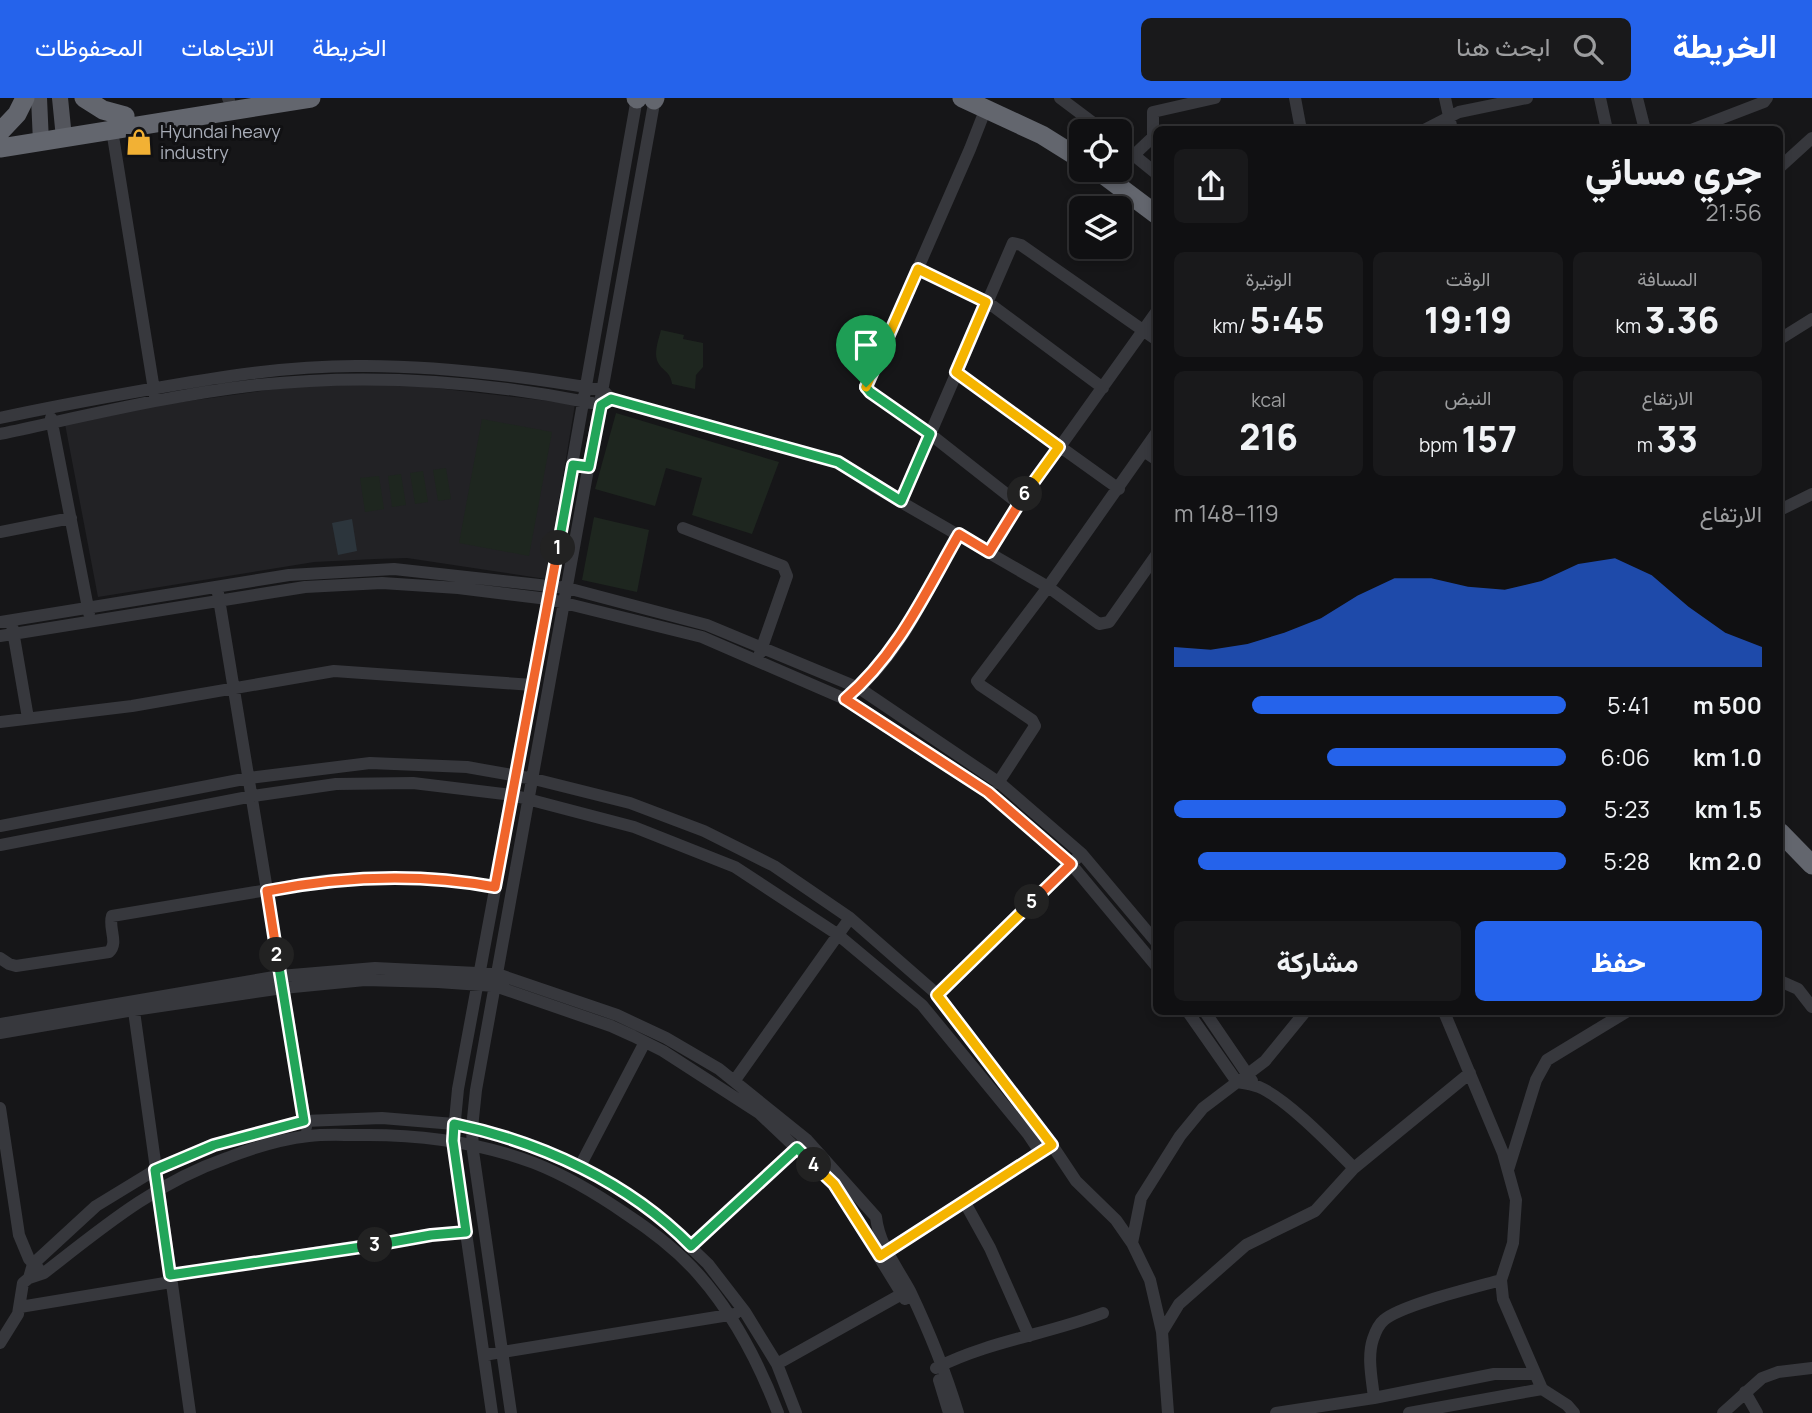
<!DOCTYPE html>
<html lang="ar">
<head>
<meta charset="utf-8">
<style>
  :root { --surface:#101012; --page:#19191b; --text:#f1f3f6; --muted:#9c9d9f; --line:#303032; --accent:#2563eb }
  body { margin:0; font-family:Manrope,Vazirmatn,sans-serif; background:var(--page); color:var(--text); direction:rtl; height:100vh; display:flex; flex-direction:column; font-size:26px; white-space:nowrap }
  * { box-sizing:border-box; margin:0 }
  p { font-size:23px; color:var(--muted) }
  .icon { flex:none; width:38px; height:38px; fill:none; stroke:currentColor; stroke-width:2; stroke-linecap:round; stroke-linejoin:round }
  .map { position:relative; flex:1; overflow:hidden; direction:ltr }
  .drawer { position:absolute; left:1153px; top:28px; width:630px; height:889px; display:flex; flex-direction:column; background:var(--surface); border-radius:10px; box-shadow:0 4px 10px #0003,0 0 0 2px var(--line); direction:rtl }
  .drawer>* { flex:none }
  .buttons { position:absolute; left:1069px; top:21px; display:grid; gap:14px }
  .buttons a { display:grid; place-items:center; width:63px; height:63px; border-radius:10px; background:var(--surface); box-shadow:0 4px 10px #0003,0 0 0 2px var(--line); font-size:35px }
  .pin { position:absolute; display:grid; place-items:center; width:60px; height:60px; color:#fff; margin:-72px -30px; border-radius:50% 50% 50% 0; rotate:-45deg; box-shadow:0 0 7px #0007 }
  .pin .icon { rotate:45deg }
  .km { position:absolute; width:35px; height:35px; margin:-18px; border-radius:50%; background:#222; color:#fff; font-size:19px; line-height:35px; text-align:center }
  .round { display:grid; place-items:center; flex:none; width:74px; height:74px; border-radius:10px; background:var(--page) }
  .overview { display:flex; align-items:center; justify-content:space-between; height:119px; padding:0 21px }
  h1 { font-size:38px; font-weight:800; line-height:52px }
  .metrics { display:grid; grid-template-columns:repeat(3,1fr); gap:10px; height:119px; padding:7px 21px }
  .metrics div { display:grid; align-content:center; border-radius:10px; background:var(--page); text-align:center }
  .metrics b { font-size:35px; font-weight:800 }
  .metrics small { font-size:19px; font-weight:400 }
  .metrics p { font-size:19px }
  .chart { height:196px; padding:14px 21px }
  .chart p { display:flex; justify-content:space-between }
  .chart svg { width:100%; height:126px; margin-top:7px; fill:var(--accent); opacity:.7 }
  .button { display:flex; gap:14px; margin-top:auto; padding:14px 21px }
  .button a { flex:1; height:80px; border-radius:10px; background:var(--accent); color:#fff; font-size:28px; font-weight:800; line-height:80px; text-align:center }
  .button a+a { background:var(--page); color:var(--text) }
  ul { padding:0 21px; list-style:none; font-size:23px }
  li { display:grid; grid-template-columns:112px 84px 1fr; align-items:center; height:52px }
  li i { height:18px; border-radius:9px; background:var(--accent) }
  header { display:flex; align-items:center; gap:42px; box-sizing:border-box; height:98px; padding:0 35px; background:var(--accent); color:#fff }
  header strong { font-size:33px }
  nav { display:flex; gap:38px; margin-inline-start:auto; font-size:24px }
  .search { width:490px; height:63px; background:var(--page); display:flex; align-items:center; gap:18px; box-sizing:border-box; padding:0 24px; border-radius:10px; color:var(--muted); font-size:26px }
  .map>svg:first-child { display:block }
</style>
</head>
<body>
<header>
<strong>الخريطة</strong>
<div class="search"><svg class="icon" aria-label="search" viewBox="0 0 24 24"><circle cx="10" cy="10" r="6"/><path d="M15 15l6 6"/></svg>ابحث هنا</div>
<nav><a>الخريطة</a><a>الاتجاهات</a><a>المحفوظات</a></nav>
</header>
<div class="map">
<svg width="1812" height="1315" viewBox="0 0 1812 1315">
  <rect width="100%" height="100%" fill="#161618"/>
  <path fill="#222225" d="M392 285 575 306 546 481 407 460 375 461 314 464 98 499 65 326 160 307 297 288Z"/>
  <path fill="#1e261f" d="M661 232 684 237 683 241 703 245V269L696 277 695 291 672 286C671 273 660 272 657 262 654 254 659 240 661 232Z
    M616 315 779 364 752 436 692 417 702 380 666 370 655 408 595 391Z
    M482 321 552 334 529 458 459 445Z
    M446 370 451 401 438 403 433 372Z
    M423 373 428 404 415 406 410 375Z
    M401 376 406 407 392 409 388 378Z
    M379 378 384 411 365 414 360 380Z
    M594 419 649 432 637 494 582 482Z"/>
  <path fill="#2c353c" d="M352 421 357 453 338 457 332 425Z"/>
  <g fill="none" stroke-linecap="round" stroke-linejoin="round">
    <path stroke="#37383d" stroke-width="12" d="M228 0 229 2
      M1060 0 1104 33
      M1295 0 1301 32
      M1445 0 1452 32
      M1600 0 1607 32
      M1637 0 1645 32
      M986 10 970 51 866 289 870 294 930 336 1019 406
      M112 32 155 298
      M1424 32 1459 14 1527 0
      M1691 32 1764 4 1767 0
      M1120 46 1157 76
      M1134 57 1153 39V14L1215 0
      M1780 69 1812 40
      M918 171 986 203 1103 290
      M1780 241 1812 221
      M956 274 1119 391
      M0 320C50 309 100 300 151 291 219 279 286 268 356 268 438 267 522 278 603 292L611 301 838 364 875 389 1048 489 1099 526 1109 524 1157 456
      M51 320 89 515
      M0 336C85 318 170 297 257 287 369 275 482 283 592 305
      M1144 353 1157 362
      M901 403 1013 145 1021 147 1157 242
      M1780 412 1812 396
      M683 430 783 468 787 478 760 555
      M0 434 71 420
      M989 454 1019 406 1157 213
      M218 495 306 1029
      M0 524 289 477 394 471 567 490 707 527 859 590 1001 686 1082 756 1157 845
      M12 527 28 620
      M0 538 305 489 382 485 458 490 548 501 702 539 845 601 988 694 1071 766 1157 869
      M854 594C903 553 928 490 959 436
      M0 624 132 608 334 573 533 587
      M998 685 1035 628 1032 622 980 587 977 583 1048 489 1157 334
      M0 728 249 680 370 665 467 669 534 681 630 705 704 733 774 768 850 820 938 897 1052 1047 1076 1083 1116 1122 1132 1145 1150 1182 1162 1234 1168 1315
      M0 747 253 698 336 686 413 685 512 697 634 729 735 769 837 836 922 907 1028 1036 1040 1054
      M0 860 9 866 16 868 109 854C119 845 108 830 112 818L327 782 431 780 495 789
      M1780 883 1798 891 1812 909
      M938 897 1077 760
      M133 906 190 1315
      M1188 914 1237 984C1244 985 1252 986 1259 989 1287 1001 1331 1047 1354 1070
      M1205 914 1252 983
      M1444 914 1503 1055 1516 1102 1513 1145 1501 1182 1503 1201 1542 1291 1567 1307 1574 1315
      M0 926 280 878 375 870 497 876 617 917 666 940 719 971 807 1042 876 1119C879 1147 897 1169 910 1193 929 1233 945 1272 958 1315
      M0 935 134 912 283 890 365 882 438 884 495 888 611 928 633 938 663 953 759 1015 834 1086 905 1201
      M735 982 850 820
      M0 1010 19 1137 29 1161 38 1170
      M579 1070 645 944
      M1508 1072 1536 982 1547 962 1626 914
      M964 1103 990 1150 1029 1238
      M1132 1145 1141 1100 1180 1038 1203 1010 1265 963 1305 914
      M691 1148 801 1046
      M883 1156 1047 1050
      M170 1177 431 1137 466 1134
      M29 1180 33 1166 96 1108 155 1072 214 1047 304 1023 382 1020 454 1026 535 1048 608 1084 659 1119 708 1166 745 1214 777 1266 796 1315
      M20 1209 171 1184
      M1162 1234 1179 1206 1246 1147 1315 1113 1354 1070 1470 975
      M0 1245 18 1216 23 1185 29 1180 44 1175C103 1129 155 1085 227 1060 252 1050 282 1041 309 1038 324 1036 341 1037 357 1037 418 1036 476 1043 534 1065 567 1078 597 1096 626 1116 652 1133 679 1154 699 1177 735 1218 759 1265 778 1315
      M484 1257 735 1216
      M777 1266 909 1192
      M936 1270C989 1243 1049 1236 1103 1215
      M939 1282 949 1315
      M1745 1294 1757 1315
      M1374 1300C1372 1281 1367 1259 1373 1241 1375 1235 1379 1226 1384 1222 1401 1207 1476 1189 1501 1182
      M492 1315 456 1065 453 1043 458 991 533 587 637 0
      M511 1315 473 1053 472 1030 476 992 655 0
      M1276 1315 1374 1300 1494 1276H1535
      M1409 1315 1542 1291
      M1723 1315 1762 1280 1778 1274 1812 1270"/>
    <path stroke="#53555c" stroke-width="16" d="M39 0 41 44
      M60 0 64 40"/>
    <path stroke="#63666e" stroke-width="19" d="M84 0 103 12 125 18
      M636 0 637 1
      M962 0 1042 37 1082 62
      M654 2 655 0
      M0 34 17 16 25 0
      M0 50 311 0
      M1097 72 1157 117
      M1780 734 1812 767"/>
  </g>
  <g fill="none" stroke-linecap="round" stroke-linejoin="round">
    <defs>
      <path id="split-1" d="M558 450 573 367 589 369 601 307 611 301 838 364 901 403 930 336 870 294 866 289"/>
      <path id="split-2" d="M277 857 267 793C343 778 419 775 495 789L558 450"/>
      <path id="split-3" d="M277 857 304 1023 214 1047 155 1072 170 1177 375 1147"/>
      <path id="split-4" d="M375 1147 431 1137 466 1134 453 1043 454 1026C541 1044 628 1084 691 1148L797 1050 814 1067"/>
      <path id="split-5" d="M814 1067 834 1086 880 1158 1052 1047 937 897 1032 804"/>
      <path id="split-6" d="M1025 396 989 454 959 436C925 495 898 556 845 601L988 694 1071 766 1032 804"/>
      <path id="split-7" d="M866 289 918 171 986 204 956 274 1059 349 1025 396"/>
    </defs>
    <use href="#split-1" stroke="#fff" stroke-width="14"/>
    <use href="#split-2" stroke="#fff" stroke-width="14"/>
    <use href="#split-3" stroke="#fff" stroke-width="14"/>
    <use href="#split-4" stroke="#fff" stroke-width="14"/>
    <use href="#split-5" stroke="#fff" stroke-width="14"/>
    <use href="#split-6" stroke="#fff" stroke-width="14"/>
    <use href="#split-7" stroke="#fff" stroke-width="14"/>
    <use href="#split-1" stroke="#22a559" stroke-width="9"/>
    <use href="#split-2" stroke="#f0652b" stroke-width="9"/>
    <use href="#split-3" stroke="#22a559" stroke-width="9"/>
    <use href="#split-4" stroke="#22a559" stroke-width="9"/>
    <use href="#split-5" stroke="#f5b400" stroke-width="9"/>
    <use href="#split-6" stroke="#f0652b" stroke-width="9"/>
    <use href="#split-7" stroke="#f5b400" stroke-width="9"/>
  </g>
  <defs>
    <symbol id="shop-bare" viewBox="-9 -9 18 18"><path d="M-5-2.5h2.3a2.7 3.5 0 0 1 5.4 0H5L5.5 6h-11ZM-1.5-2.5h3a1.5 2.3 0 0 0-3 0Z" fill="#f2b134" stroke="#111113" stroke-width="2.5" paint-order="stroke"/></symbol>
  </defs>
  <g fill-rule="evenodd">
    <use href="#shop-bare" x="120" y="25" width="38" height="38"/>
  </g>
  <g text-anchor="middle" stroke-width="6" stroke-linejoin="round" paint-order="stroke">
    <g font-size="18" fill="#a8adb8" stroke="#111113" text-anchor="start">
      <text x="160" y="40">Hyundai heavy<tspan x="160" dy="21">industry</tspan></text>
    </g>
  </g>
</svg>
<div class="buttons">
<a><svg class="icon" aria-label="locate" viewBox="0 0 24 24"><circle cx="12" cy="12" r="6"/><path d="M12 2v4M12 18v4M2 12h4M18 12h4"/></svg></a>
<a><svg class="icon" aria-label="layers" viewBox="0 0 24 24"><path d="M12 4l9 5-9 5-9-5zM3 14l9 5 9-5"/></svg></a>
</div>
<div class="pin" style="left:866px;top:289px;background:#1e9e55"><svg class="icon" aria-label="arrive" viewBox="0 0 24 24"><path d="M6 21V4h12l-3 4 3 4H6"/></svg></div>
<b class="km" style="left:558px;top:450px">1</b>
<b class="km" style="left:277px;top:857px">2</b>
<b class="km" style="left:375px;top:1147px">3</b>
<b class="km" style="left:814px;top:1067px">4</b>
<b class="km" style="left:1032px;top:804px">5</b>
<b class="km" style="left:1025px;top:396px">6</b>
<section class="drawer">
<div class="overview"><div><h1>جري مسائي</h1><p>21:56</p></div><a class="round"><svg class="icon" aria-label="share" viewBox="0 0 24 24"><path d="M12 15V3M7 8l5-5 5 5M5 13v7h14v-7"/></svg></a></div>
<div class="metrics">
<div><p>المسافة</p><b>3.36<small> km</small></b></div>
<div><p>الوقت</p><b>19:19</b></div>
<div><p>الوتيرة</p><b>5:45<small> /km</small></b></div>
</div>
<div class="metrics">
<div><p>الارتفاع</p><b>33<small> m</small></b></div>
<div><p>النبض</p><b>157<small> bpm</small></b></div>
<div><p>kcal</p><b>216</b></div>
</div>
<div class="chart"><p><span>الارتفاع</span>119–148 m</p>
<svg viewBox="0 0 160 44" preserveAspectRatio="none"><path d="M0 44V37L10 38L20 36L30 32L40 27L50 19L60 13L70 13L80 16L90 17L100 14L110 8L120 6L130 12L140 23L150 32L160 37V44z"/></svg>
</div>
<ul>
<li><b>500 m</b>5:41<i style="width:80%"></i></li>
<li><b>1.0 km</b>6:06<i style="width:61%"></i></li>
<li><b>1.5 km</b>5:23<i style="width:100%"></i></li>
<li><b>2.0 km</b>5:28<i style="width:94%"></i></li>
</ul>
<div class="button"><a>حفظ</a><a>مشاركة</a></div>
</section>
</div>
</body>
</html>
